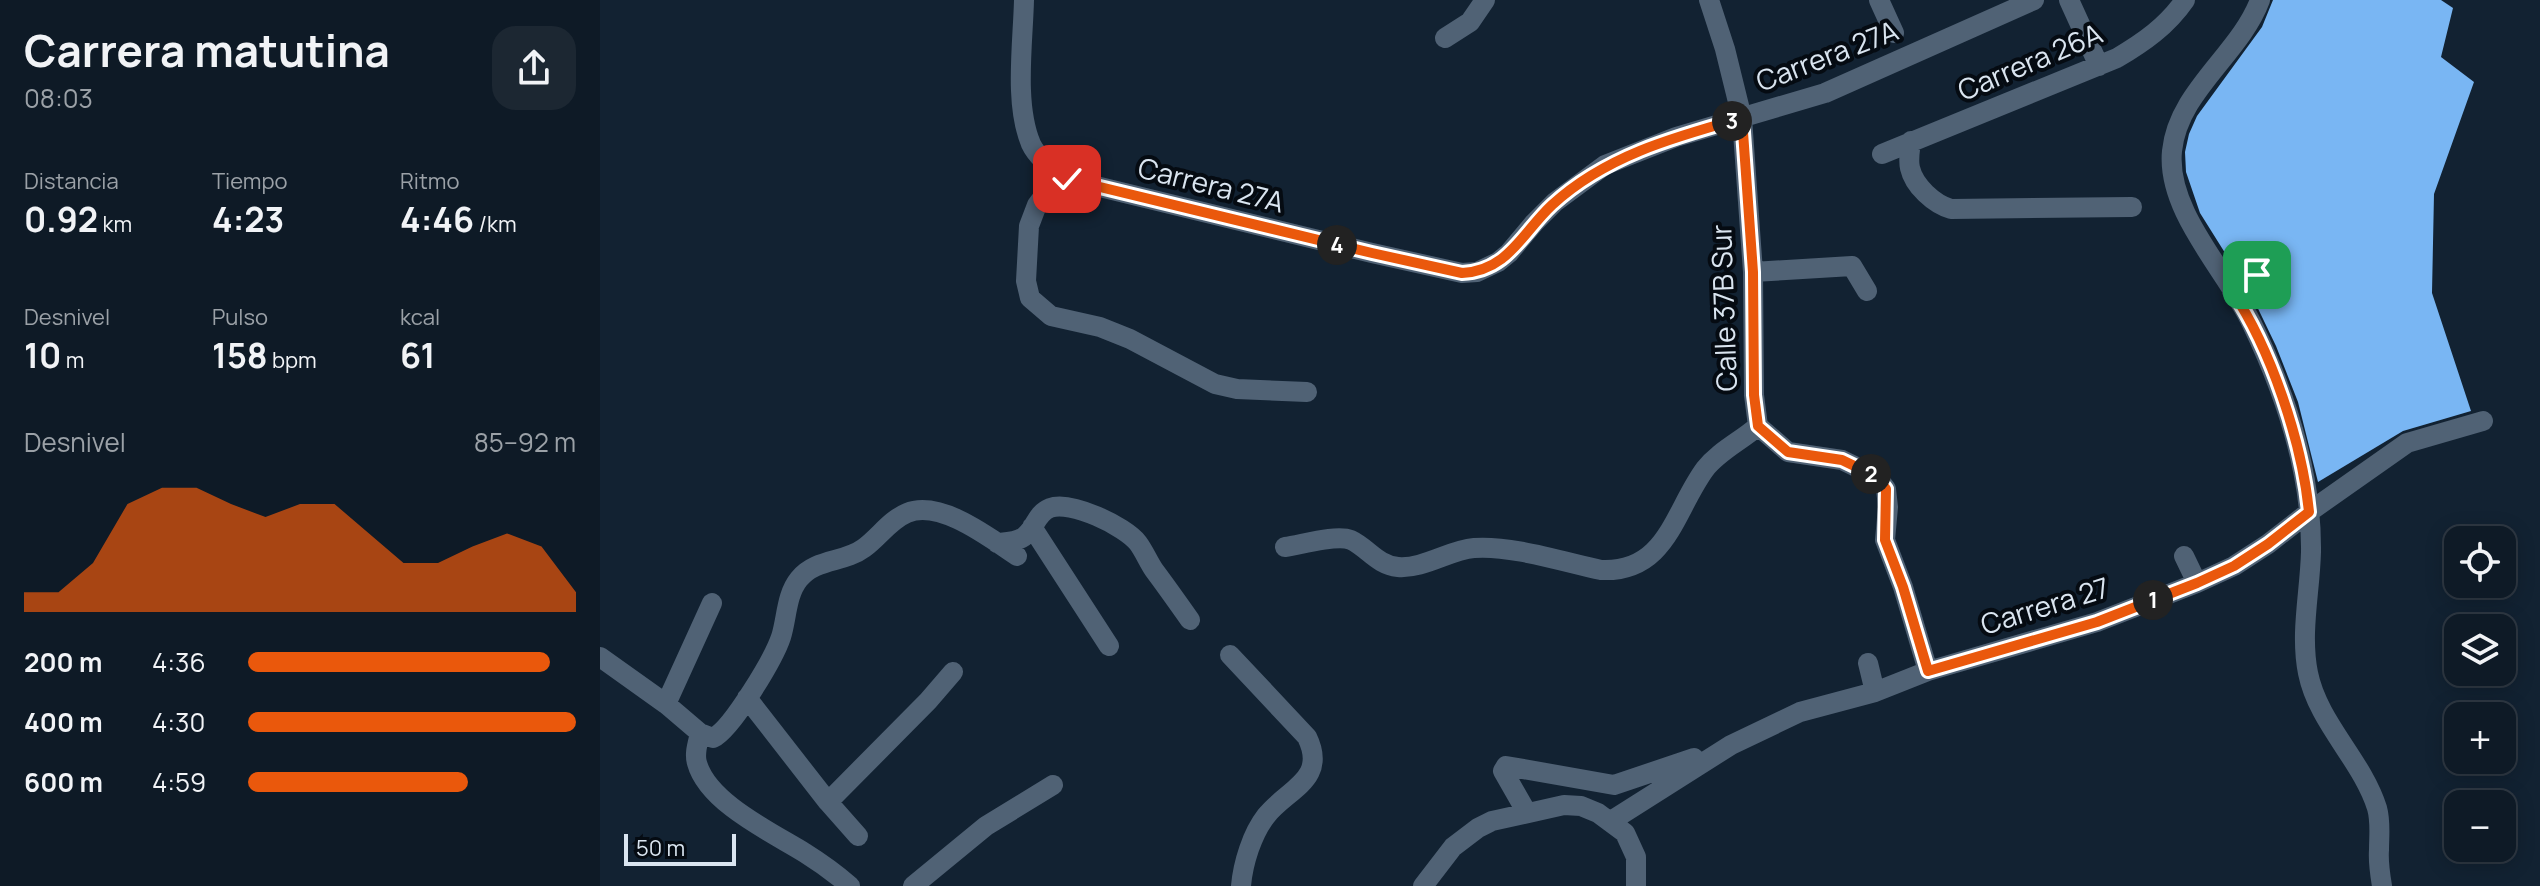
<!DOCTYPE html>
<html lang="es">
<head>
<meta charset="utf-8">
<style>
  :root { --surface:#0e1a26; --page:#1c2732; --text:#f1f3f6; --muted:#9ba1a7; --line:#2e3843; --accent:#ea580c }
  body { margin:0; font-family:Manrope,sans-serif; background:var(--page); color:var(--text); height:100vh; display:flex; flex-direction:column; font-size:30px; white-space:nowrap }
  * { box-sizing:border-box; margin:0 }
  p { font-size:26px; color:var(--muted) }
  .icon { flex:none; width:44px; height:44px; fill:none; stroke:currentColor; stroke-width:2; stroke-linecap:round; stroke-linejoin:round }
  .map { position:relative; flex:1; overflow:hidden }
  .sheet { display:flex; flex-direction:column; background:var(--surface); width:600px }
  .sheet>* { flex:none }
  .tools { position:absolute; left:1844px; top:526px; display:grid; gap:16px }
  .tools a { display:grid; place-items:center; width:72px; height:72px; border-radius:16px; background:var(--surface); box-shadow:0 4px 20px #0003,0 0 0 2px var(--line); font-size:40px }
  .scale { position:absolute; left:24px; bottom:20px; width:112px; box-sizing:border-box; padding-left:8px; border:4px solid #dae5f0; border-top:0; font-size:22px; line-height:28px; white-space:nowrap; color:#dae5f0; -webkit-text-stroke:6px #050b12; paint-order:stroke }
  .pin { position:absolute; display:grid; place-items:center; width:68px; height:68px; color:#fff; margin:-34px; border-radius:16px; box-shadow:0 4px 12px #0006 }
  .km { position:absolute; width:40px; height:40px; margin:-20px; border-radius:50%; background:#222; color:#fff; font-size:22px; line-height:40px; text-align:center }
  .round { display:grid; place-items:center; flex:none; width:84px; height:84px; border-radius:24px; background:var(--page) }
  .summary { display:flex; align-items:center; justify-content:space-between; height:136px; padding:0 24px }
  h1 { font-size:44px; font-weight:700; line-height:60px }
  .figures { display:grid; grid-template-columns:repeat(3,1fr); gap:12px; height:136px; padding:8px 24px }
  .figures div { display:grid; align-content:center }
  .figures b { font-size:34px; font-weight:700 }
  .figures small { font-size:22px; font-weight:400 }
  .figures p { font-size:22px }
  .chart { height:224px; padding:16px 24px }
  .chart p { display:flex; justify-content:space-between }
  .chart svg { width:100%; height:144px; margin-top:8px; fill:var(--accent); opacity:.7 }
  ul { padding:0 24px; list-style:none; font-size:26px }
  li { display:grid; grid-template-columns:128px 96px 1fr; align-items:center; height:60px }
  li i { height:20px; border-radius:10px; background:var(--accent) }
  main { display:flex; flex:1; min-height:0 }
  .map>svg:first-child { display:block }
</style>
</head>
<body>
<main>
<section class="sheet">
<div class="summary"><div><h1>Carrera matutina</h1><p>08:03</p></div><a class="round"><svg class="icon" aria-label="share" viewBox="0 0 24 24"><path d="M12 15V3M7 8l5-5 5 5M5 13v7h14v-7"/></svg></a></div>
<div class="figures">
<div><p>Distancia</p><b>0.92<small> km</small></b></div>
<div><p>Tiempo</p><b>4:23</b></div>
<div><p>Ritmo</p><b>4:46<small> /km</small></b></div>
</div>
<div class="figures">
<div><p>Desnivel</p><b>10<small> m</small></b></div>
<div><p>Pulso</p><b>158<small> bpm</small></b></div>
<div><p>kcal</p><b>61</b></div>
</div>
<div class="chart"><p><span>Desnivel</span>85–92 m</p>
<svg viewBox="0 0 160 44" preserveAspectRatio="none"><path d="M0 44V38L10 38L20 29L30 11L40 6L50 6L60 11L70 15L80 11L90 11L100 20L110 29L120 29L130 24L140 20L150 24L160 38V44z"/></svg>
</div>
<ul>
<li><b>200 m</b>4:36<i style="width:92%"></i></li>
<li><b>400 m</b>4:30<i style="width:100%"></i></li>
<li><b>600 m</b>4:59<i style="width:67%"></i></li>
</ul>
</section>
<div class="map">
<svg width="1940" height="886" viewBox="0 0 1940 886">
  <rect width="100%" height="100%" fill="#122232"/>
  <path fill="#79b6f3" d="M1673 0H1841L1853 8 1841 57 1874 82 1834 194 1832 293 1871 411 1803 431 1718 482 1698 402 1676 346 1651 294 1668 282V269L1664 264 1656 262 1637 272 1600 213 1586 172 1585 152 1589 134 1597 116 1662 27Z"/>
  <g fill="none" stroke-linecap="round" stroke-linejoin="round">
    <path stroke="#506275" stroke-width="20" d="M424 0C423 43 414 104 431 144 438 159 454 169 467 179L772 253 862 273 877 272 898 262 909 253 934 223 955 202 1005 165 1076 137 1225 93 1434 0
      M1109 0 1125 49 1142 118 1153 272 1154 395 1158 426 1188 452 1242 460 1277 477 1286 489 1288 507 1285 540 1303 587 1328 671
      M1279 0 1294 33
      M1469 0 1499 66
      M1660 0C1640 54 1578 91 1572 151 1566 212 1628 272 1652 324 1686 395 1712 473 1711 552 1710 592 1700 633 1708 673 1718 723 1762 760 1777 808 1781 822 1779 835 1779 850 1778 862 1780 874 1782 886
      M845 38 870 22 885 0
      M1311 141C1310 150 1308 160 1310 168 1314 186 1334 204 1351 209L1532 207
      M1282 154 1517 58C1544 42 1567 26 1585 0
      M467 179 449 189 437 205 429 226 426 281 430 298 451 316 500 327 530 339 615 384 637 389 707 392
      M1153 272 1252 266 1267 291
      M1632 291 1657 275
      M432 527 509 646
      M397 543C407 542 419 542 426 535 436 526 437 513 450 508 470 500 525 526 538 543 544 551 548 561 554 570 566 586 578 603 590 620
      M685 547C701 545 736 534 751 540 768 548 777 565 798 567 824 569 849 550 874 548 910 545 964 562 1001 570 1067 573 1074 511 1105 469 1119 451 1141 441 1158 426
      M1584 556 1597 583
      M630 655 707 737C728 780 687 789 666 816 652 834 643 863 641 886
      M0 657 66 704 100 733 113 738C132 729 174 658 181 637 187 618 186 595 199 579 216 558 244 563 264 548 279 537 290 520 307 513 340 499 390 538 417 556
      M1268 663 1275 692
      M147 698 228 802 258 836
      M66 704 112 603
      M100 733C98 743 94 753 97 763 108 803 173 833 205 853 221 863 236 874 250 886
      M228 802 328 701 353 672
      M927 813 903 771 906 766 1014 785 1094 758
      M1011 821 1131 745 1200 712 1275 692 1328 671 1497 622 1597 583 1634 566 1668 544 1709 512 1807 443 1883 421
      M313 886 386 826 453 785
      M823 886 853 847 878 828 892 821 964 805 981 806 998 813 1025 833 1036 857V886"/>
  </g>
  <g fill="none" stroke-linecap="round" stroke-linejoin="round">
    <defs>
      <path id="route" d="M467 179 772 253 862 273C908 271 922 233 952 205 1005 156 1074 137 1142 118L1153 272 1154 395 1158 426 1188 452 1242 460 1277 477 1286 489 1285 540 1303 587 1328 671 1497 622 1597 583 1634 566 1668 544 1709 512C1702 442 1671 349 1632 291L1657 275"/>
    </defs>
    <use href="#route" stroke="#fff" stroke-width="16"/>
    <use href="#route" stroke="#ea580c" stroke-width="10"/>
  </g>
  <g text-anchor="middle" stroke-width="8" stroke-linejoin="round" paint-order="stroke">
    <g font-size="28" fill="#dae5f0" stroke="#050b12">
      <text transform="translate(1227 56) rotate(-21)" y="10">Carrera 27A</text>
      <text transform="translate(1430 62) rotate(-23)" y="10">Carrera 26A</text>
      <text transform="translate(611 185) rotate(14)" y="10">Carrera 27A</text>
      <text transform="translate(1124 308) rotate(-92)" y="10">Calle 37B Sur</text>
      <text transform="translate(1445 606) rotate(-17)" y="10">Carrera 27</text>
    </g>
  </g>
</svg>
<div class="tools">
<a><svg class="icon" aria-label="locate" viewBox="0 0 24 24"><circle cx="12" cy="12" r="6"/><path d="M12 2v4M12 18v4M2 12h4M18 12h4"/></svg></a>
<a><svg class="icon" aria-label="layers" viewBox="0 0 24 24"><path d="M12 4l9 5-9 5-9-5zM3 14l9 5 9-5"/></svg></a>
<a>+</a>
<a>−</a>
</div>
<div class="scale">50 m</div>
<div class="pin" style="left:1657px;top:275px;background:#1e9e55"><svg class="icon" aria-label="arrive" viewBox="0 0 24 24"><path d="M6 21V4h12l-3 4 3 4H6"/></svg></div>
<div class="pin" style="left:467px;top:179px;background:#d93025"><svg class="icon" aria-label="check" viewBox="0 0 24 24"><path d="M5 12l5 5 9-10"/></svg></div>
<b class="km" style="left:1553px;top:600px">1</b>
<b class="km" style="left:1271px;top:474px">2</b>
<b class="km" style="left:1132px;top:121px">3</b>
<b class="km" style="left:737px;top:245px">4</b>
</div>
</main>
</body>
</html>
